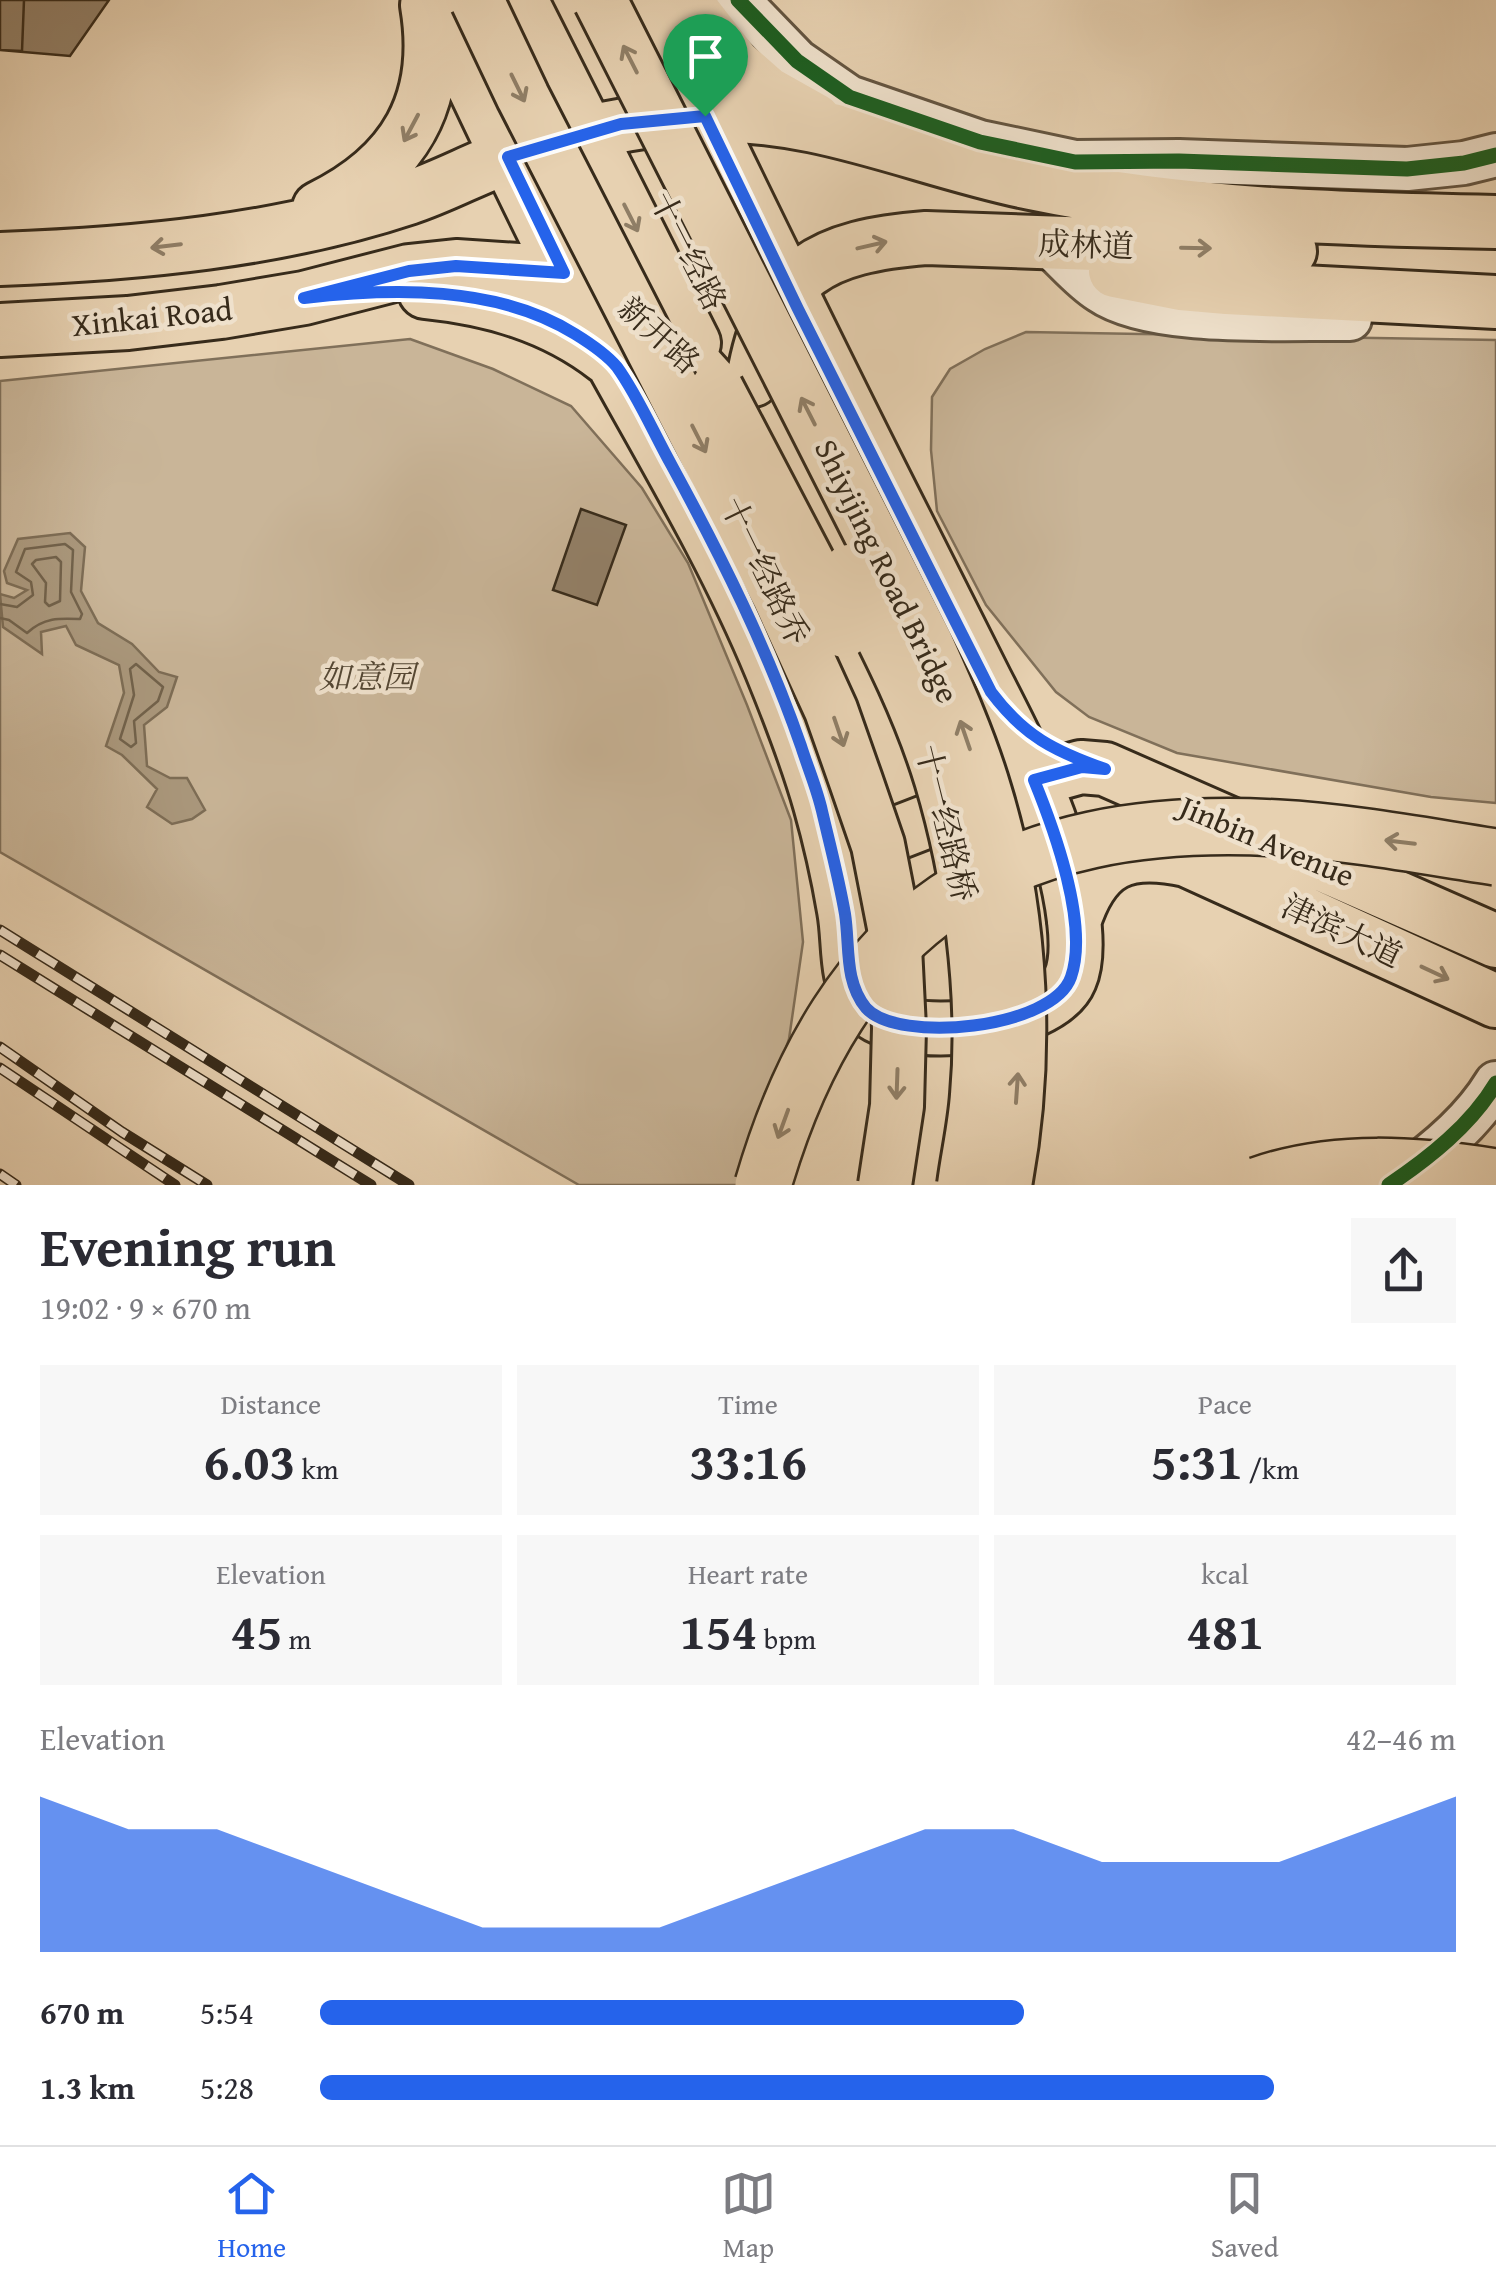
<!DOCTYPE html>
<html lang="en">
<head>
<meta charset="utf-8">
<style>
  :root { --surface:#fff; --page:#f7f7f7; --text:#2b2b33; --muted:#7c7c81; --line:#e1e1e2; --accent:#2563eb }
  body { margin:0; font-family:"Gentium Book Plus","Noto Serif SC",serif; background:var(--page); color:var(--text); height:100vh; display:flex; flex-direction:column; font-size:38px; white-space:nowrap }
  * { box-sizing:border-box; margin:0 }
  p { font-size:32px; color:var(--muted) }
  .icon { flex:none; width:55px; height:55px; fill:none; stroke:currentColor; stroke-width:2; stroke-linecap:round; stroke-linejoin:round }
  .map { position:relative; height:1185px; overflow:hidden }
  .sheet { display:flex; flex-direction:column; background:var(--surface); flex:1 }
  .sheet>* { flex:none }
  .pin { position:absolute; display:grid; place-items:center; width:85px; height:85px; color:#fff; margin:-102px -42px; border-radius:50% 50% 50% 0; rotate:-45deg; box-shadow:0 0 10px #0007 }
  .pin .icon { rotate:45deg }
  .round { display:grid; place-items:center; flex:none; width:105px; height:105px; border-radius:0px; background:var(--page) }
  .headline { display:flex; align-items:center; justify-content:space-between; height:170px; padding:0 40px }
  h1 { font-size:55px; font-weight:700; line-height:75px }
  .metrics { display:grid; grid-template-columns:repeat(3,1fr); gap:15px; height:170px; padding:10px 40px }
  .metrics div { display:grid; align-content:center; border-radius:0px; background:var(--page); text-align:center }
  .metrics b { font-size:50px; font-weight:700 }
  .metrics small { font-size:28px; font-weight:400 }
  .metrics p { font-size:28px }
  .chart { height:280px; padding:20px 40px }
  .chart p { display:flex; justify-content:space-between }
  .chart svg { width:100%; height:180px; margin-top:10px; fill:var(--accent); opacity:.7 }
  ul { padding:0 40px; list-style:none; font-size:32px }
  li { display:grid; grid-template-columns:160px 120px 1fr; align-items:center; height:75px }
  li i { height:25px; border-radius:12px; background:var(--accent) }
  .tabs { display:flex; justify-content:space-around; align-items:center; height:140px; border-top:2px solid var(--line); background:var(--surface); font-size:28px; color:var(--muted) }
  .tabs a { display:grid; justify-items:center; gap:5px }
  .tabs .on { color:var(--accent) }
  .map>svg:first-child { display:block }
</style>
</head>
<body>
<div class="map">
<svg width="1496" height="1185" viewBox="0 0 1496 1185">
  <rect width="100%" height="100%" fill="#e7d1b1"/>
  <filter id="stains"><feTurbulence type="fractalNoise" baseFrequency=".002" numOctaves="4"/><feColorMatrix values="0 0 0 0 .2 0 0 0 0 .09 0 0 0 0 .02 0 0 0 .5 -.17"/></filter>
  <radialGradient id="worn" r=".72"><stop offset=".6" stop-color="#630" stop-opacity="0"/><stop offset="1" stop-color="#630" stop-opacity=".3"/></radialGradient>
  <path fill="#c9b598" stroke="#80705a" stroke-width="2.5" d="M1026 332 1496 340V803L1431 797 1177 753 1089 717 1056 692 986 605 937 511 931 450 932 397 950 369 985 349Z
    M410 339 493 369 571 406 642 488 688 563 747 705 791 820 803 942 789 1039 740 1185H579L0 852V381Z"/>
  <path fill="#ab997e" stroke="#7d6d56" stroke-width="2.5" d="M70 533 85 547 81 591 98 623 132 644 159 672 177 677 167 707 144 725 147 766 170 778H187L205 810 192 819 172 824 147 807 157 789 122 755 106 746 124 693 119 665 76 645 66 626 41 632 42 654 3 627 0 594 14 598 27 590 7 583 4 571 18 539Z"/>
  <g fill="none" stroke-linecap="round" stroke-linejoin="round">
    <path stroke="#71624c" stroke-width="2.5" d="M56 557 61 562 60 601 49 606 45 602 46 583 32 564 36 560Z
      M0 604 17 607 33 595 31 582 16 572 25 549 65 544 73 550 71 592 82 614 80 619C60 618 44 617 27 633L9 620 0 618
      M136 664 163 687 158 701 134 721 136 743 131 747 120 739 134 695 130 669Z"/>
  </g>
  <path fill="#938169" stroke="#372b1b" stroke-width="2.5" d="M0 0H109L70 56 0 50Z
    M0 0H24L22 51 0 50Z
    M581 509 626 525 597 605 553 590Z"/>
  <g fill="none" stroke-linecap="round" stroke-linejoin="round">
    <defs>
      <path id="minor" d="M738 0 797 61 849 97 980 142 1075 162 1179 161 1407 169 1464 163 1496 155
        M1048 244C1065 259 1081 279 1100 291 1152 327 1285 318 1350 319
        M1397 1179C1434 1154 1473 1121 1496 1083"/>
      <path id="major" d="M433 0C476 91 518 182 564 272 632 405 714 530 771 668 789 712 807 758 820 804 830 839 838 875 844 910 850 942 844 976 863 1004 894 1047 1049 1030 1070 979 1083 949 1070 890 1062 860 1045 797 1016 740 986 682 959 628 932 574 905 521 817 348 733 174 649 0
        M521 0 694 343
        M684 0 734 64 767 93 815 120
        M319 208C405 166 443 101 427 5
        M0 259C136 254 279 241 408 198 442 187 474 169 507 157 571 133 634 120 702 116 816 110 921 161 1031 183 1185 215 1339 219 1496 222
        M1115 271 1181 284 1227 288 1496 302
        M425 292C492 299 553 316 607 358
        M0 330 128 323 221 312 304 298 409 271 456 266 565 273 590 281 638 307 671 338 717 389
        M753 380C771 271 823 246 926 238L1290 251
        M835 857 1034 780 1081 767 1105 769 1496 941
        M1074 922C1094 860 1125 847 1187 860L1496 1001"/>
    </defs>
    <use href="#minor" stroke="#635440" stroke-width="48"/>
    <use href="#major" stroke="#372b1b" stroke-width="58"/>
    <use href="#minor" stroke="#efe1cc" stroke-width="42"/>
    <use href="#major" stroke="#e7d1b1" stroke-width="52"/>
    <defs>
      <path id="rail" d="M0 930 409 1185
        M0 955 371 1185
        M0 1047 122 1132 207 1185
        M0 1068 175 1185
        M0 1174 16 1185"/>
    </defs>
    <use href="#rail" stroke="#372b1b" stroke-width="11"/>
    <use href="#rail" stroke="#efe1cc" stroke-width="8" stroke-dasharray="22" stroke-linecap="butt"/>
    <defs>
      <path id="major-bridge" d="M477 0 523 97 779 596 831 710 856 781 878 845 894 927 899 1028 897 1106 885 1185
        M600 0 926 643C948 692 970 741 985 792 1023 916 1029 1058 1005 1185
        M717 389 844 631
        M849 571C883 638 919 706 941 779 970 875 986 995 977 1095 975 1125 968 1155 964 1185"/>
      <path id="highway-bridge" d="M763 1185C841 918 1002 813 1278 828 1350 832 1424 846 1496 857
        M1259 1185C1335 1158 1418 1165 1496 1177"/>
    </defs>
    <use href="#major-bridge" stroke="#372b1b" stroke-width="58" stroke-linecap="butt"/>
    <use href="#highway-bridge" stroke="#372b1b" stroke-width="60" stroke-linecap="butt"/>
    <use href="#major-bridge" stroke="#e7d1b1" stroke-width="52"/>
    <use href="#highway-bridge" stroke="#e7d1b1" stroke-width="55"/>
    <defs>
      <path id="cycleway" d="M738 0 797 61 849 97 980 142 1075 162 1179 161 1407 169 1464 163 1496 155
        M1389 1185C1429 1158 1471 1125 1496 1083"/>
    </defs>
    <use href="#cycleway" stroke="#efe1cc" stroke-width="21"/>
    <use href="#cycleway" stroke="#1b5e20" stroke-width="15"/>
  </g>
  <defs><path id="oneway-shaft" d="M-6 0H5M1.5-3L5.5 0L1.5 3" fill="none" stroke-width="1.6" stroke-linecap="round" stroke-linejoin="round" transform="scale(2.5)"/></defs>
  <g stroke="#8f7e66">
    <use href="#oneway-shaft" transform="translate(630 59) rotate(-117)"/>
    <use href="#oneway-shaft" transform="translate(518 88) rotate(64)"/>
    <use href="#oneway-shaft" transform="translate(411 128) rotate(118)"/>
    <use href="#oneway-shaft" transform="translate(631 218) rotate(63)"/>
    <use href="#oneway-shaft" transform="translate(872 245) rotate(-13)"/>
    <use href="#oneway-shaft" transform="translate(166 246) rotate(173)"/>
    <use href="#oneway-shaft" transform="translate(1196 248) rotate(1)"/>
    <use href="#oneway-shaft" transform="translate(808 411) rotate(-117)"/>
    <use href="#oneway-shaft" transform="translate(699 439) rotate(63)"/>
    <use href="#oneway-shaft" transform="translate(839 732) rotate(71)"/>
    <use href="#oneway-shaft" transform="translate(965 735) rotate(-109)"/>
    <use href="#oneway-shaft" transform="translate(1400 842) rotate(-173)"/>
    <use href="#oneway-shaft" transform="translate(1435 973) rotate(25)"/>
    <use href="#oneway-shaft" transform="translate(897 1084) rotate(92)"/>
    <use href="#oneway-shaft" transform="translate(1017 1088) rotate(-86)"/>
    <use href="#oneway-shaft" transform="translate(783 1124) rotate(110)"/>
  </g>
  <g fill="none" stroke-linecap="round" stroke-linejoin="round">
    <defs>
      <path id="route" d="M705 116 798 309 991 692C1024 736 1054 751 1105 769L1082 767 1034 780C1054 829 1089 925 1071 977 1053 1029 898 1044 866 1008 844 981 850 946 845 914 839 879 830 845 822 811 817 789 808 768 801 746 767 648 721 556 672 466 654 434 638 396 617 367 607 355 588 342 575 334 497 285 391 288 304 298L409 271 456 266 564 273 508 157 621 124Z"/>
    </defs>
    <use href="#route" stroke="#fff" stroke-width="20"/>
    <use href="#route" stroke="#2563eb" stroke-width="12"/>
  </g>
  <g text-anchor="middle" stroke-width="9" stroke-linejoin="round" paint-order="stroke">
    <g font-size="32" fill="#372b1b" stroke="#efe1cc">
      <text transform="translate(1086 245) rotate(2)" y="11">成林道</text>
      <text transform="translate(688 251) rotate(63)" y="11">十一经路</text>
      <text transform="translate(152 317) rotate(-6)" y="11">Xinkai Road</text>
      <text transform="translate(659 335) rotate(42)" y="11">新开路</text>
      <text transform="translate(765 571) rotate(64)" y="11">十一经路乔</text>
      <text transform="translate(887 571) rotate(64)" y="11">Shiyijing Road Bridge</text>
      <text transform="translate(946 823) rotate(76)" y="11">十一经路桥</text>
      <text transform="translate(1267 841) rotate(23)" y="11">Jinbin Avenue</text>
      <text transform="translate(1342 931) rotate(25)" y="11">津滨大道</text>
    </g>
    <g font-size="32" font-style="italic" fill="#544734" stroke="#efe1cc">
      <text x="367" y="688">如意园</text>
    </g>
  </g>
  <rect width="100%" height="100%" filter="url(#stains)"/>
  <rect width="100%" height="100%" fill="url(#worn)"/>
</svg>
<div class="pin" style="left:705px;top:116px;background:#1e9e55"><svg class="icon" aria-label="arrive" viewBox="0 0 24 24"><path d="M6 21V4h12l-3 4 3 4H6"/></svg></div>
</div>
<section class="sheet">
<div class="headline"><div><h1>Evening run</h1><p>19:02 · 9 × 670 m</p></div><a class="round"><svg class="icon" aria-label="share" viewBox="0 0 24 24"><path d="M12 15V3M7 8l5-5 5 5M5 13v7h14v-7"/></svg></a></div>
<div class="metrics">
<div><p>Distance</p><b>6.03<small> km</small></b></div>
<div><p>Time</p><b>33:16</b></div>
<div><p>Pace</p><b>5:31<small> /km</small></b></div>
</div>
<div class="metrics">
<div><p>Elevation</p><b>45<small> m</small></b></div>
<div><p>Heart rate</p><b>154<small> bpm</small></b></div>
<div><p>kcal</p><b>481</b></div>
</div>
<div class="chart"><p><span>Elevation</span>42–46 m</p>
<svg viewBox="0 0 160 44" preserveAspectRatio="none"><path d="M0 44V6L10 14L20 14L30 22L40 30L50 38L60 38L70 38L80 30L90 22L100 14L110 14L120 22L130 22L140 22L150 14L160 6V44z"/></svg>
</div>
<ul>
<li><b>670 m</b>5:54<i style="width:62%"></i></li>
<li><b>1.3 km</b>5:28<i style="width:84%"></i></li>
</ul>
</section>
<nav class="tabs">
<a class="on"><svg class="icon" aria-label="home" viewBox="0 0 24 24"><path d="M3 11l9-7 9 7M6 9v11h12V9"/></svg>Home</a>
<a><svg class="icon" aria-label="map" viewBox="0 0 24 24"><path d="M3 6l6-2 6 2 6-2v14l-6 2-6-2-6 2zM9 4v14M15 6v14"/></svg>Map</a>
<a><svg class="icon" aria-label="saved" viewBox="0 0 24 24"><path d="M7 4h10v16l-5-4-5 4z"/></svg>Saved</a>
</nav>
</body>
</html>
